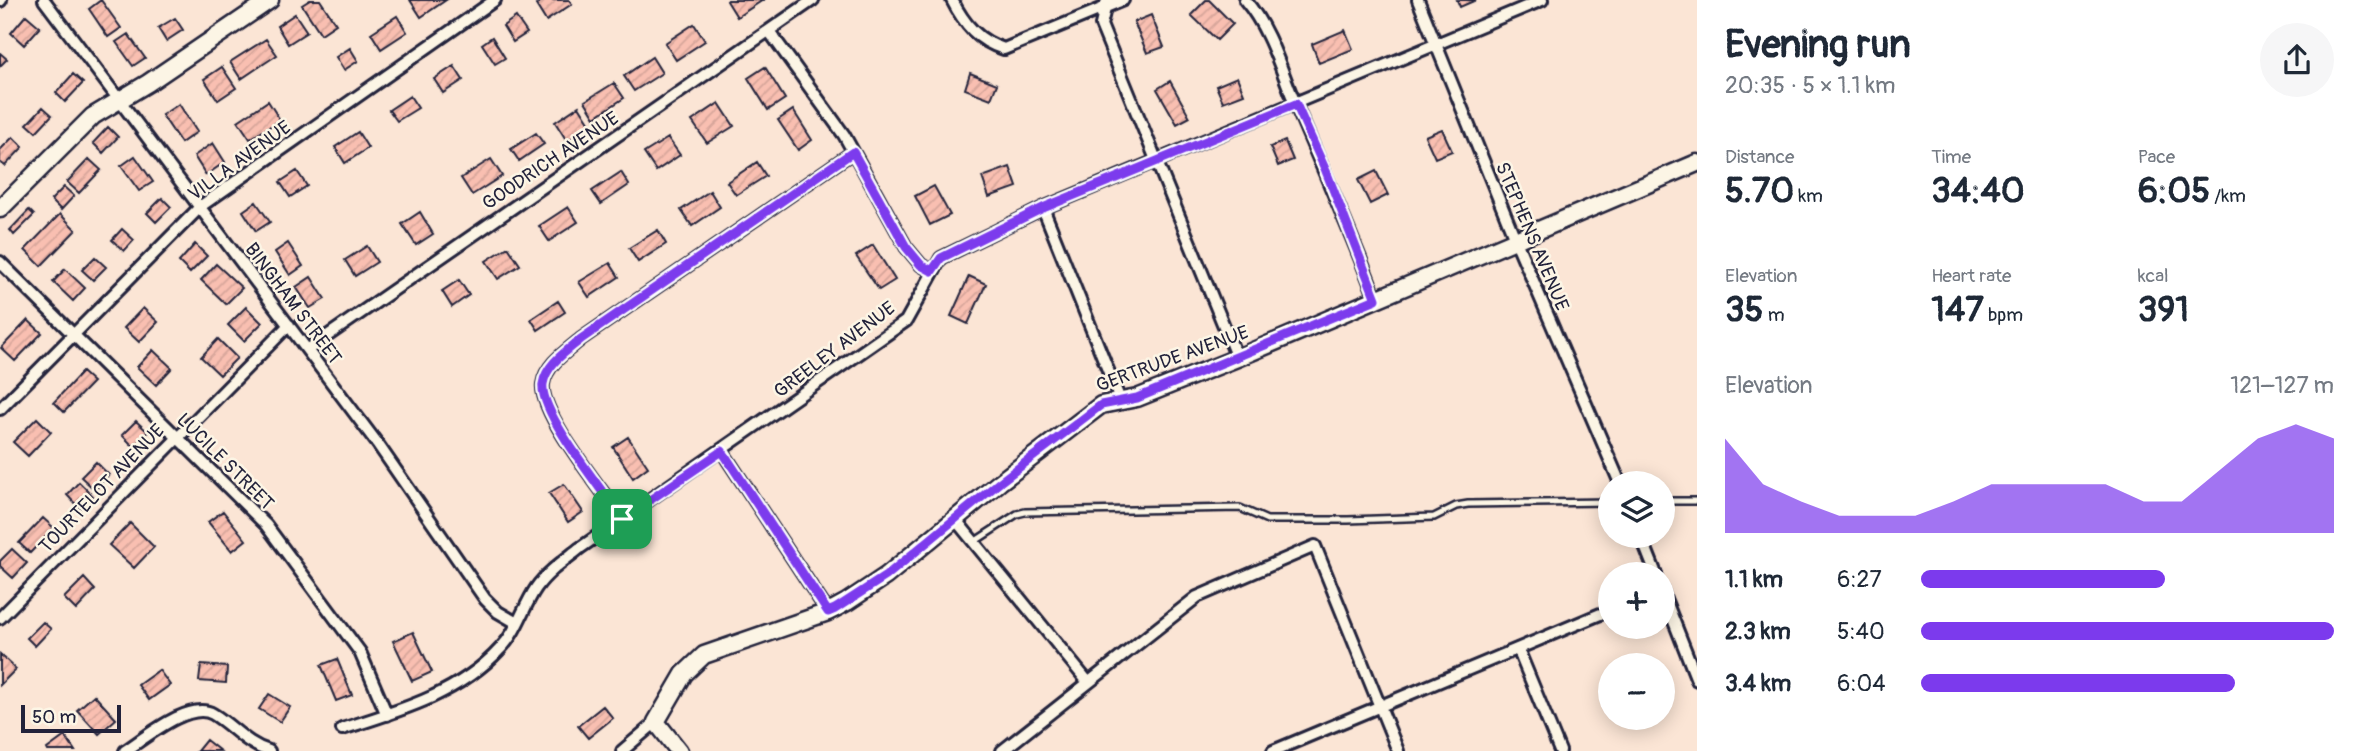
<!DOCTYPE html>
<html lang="en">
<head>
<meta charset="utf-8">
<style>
  :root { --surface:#fff; --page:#f6f6f7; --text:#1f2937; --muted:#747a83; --accent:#7c3aed }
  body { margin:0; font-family:Pangolin,sans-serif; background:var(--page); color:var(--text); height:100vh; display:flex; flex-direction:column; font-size:26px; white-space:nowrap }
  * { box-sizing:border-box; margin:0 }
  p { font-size:23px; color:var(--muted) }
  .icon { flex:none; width:38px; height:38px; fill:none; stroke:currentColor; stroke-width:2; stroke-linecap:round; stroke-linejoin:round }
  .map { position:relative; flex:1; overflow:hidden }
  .sheet { display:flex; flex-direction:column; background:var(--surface); width:665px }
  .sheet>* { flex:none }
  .tools { position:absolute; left:1598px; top:471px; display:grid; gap:14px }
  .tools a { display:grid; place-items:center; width:77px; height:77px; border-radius:50%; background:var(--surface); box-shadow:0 4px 18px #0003; font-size:35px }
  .scale { position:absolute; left:21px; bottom:18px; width:100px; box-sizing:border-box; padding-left:7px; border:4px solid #22223b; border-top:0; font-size:19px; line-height:24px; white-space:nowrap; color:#22223b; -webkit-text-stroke:5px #fcf5e5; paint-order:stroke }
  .pin { position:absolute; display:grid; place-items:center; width:60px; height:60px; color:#fff; margin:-30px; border-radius:14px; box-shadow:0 4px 10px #0006 }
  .round { display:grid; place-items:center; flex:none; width:74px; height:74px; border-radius:37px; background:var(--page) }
  .headline { display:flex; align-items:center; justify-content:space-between; height:119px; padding:0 28px }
  h1 { font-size:38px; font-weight:700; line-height:52px }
  .stats { display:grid; grid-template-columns:repeat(3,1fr); gap:10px; height:119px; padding:7px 28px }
  .stats div { display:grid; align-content:center }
  .stats b { font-size:35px; font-weight:700 }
  .stats small { font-size:19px; font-weight:400 }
  .stats p { font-size:19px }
  .chart { height:196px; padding:14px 28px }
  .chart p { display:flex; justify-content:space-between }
  .chart svg { width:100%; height:126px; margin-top:7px; fill:var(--accent); opacity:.7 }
  ul { padding:0 28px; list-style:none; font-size:23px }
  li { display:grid; grid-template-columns:112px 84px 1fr; align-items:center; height:52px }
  li i { height:18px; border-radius:9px; background:var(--accent) }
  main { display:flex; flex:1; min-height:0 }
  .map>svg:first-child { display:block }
</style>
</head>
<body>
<main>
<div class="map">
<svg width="1697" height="751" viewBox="0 0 1697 751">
  <defs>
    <pattern id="building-hatch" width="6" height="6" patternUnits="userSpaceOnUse" patternTransform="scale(1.75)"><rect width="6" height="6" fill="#f9bfb1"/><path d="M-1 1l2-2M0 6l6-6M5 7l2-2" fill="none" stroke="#d5a499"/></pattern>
  </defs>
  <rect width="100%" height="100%" fill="#fbe5d5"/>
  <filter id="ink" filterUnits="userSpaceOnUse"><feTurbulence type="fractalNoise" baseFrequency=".0143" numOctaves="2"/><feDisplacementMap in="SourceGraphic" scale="14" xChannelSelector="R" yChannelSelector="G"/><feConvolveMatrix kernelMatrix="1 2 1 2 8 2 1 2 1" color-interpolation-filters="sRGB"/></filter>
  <g filter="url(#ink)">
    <path fill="url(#building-hatch)" stroke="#22223b" stroke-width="2" d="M101 0 121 28 108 37 89 9Z
      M310 0H320L336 24 321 34 302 5Z
      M410 0H446L421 17Z
      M543 0H569L572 4 546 21 536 5Z
      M728 0H763L737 17 727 1Z
      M1206 0H1209L1233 24 1217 40 1191 15Z
      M1457 0H1476L1460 7Z
      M295 14 307 32 288 44 277 26Z
      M26 15 40 27 24 45 11 33Z
      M1151 15 1164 47 1147 53 1134 22Z
      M397 16 407 32 381 49 371 33Z
      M516 17 527 33 513 42 503 26Z
      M175 18 183 30 166 41 158 28Z
      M694 24 705 41 676 60 665 43Z
      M1345 30 1353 49 1319 63 1312 44Z
      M128 34 145 58 133 66 116 42Z
      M492 37 505 58 495 64 482 44Z
      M266 39 277 55 241 79 230 62Z
      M350 48 358 61 344 70 336 57Z
      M0 53 7 59 0 66Z
      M652 57 662 73 634 91 624 76Z
      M454 66 463 80 443 93 434 79Z
      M222 67 236 88 218 100 204 79Z
      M765 67 785 99 768 110 748 78Z
      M970 73 997 84 991 99 965 89Z
      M73 74 83 83 65 102 56 93Z
      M1237 77 1244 94 1223 102 1216 86Z
      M1170 81 1190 117 1177 124 1157 89Z
      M614 83 624 98 595 117 585 101Z
      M410 96 418 108 397 121 389 110Z
      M268 101 280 120 250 139 238 121Z
      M719 103 734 126 707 143 692 121Z
      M179 104 197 132 181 143 162 115Z
      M579 106 591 125 567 141 555 122Z
      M43 107 52 115 36 132 27 124Z
      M793 110 812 140 798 150 778 120Z
      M108 127 118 137 103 153 93 143Z
      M1442 129 1452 151 1435 158 1425 136Z
      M358 132 368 148 345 163 335 147Z
      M536 133 544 144 519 161 511 149Z
      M13 137 23 147 5 166 0 162V150Z
      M668 138 680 155 656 171 644 153Z
      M1285 141 1293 160 1278 166 1270 147Z
      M213 143 225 162 206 175 194 156Z
      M135 156 153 182 139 191 121 166Z
      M89 159 101 170 79 193 67 182Z
      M491 159 502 176 472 195 461 178Z
      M757 162 766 176 736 195 727 182Z
      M1010 167 1017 187 989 197 982 177Z
      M297 171 307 186 290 197 280 182Z
      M1376 171 1388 195 1370 204 1358 180Z
      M621 172 629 185 601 204 592 191Z
      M934 186 950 215 930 225 915 196Z
      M64 187 74 196 61 210 51 200Z
      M710 191 720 207 692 226 681 210Z
      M162 198 171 207 156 222 147 213Z
      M256 202 270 222 256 231 243 211Z
      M568 207 578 222 549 241 539 226Z
      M29 210 34 215 14 235 10 230Z
      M420 212 433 234 416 245 402 224Z
      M60 214 76 230 41 266 25 250Z
      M122 229 134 240 124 251 112 240Z
      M658 230 666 244 638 262 629 248Z
      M288 243 303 266 290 275 275 252Z
      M195 244 207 256 190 273 179 262Z
      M873 245 895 280 879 290 856 256Z
      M367 246 377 262 355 276 345 260Z
      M508 247 520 265 498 279 486 261Z
      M95 257 106 267 93 280 82 270Z
      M610 263 619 277 589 297 579 282Z
      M216 264 242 288 226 304 201 280Z
      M65 269 85 288 73 301 53 282Z
      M969 276 986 284 968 324 951 316Z
      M311 277 325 299 310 308 296 287Z
      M459 280 469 295 452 307 442 291Z
      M558 301 565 312 538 330 531 319Z
      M246 307 262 323 244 341 228 325Z
      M143 308 158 322 139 342 124 328Z
      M28 320 42 333 15 361 1 348Z
      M218 339 237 358 220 375 201 357Z
      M153 350 172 368 156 385 137 367Z
      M82 372 93 382 64 412 54 402Z
      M37 418 51 432 28 456 13 442Z
      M136 421 148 432 134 447 122 435Z
      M628 437 648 467 633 478 613 447Z
      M96 462 109 475 95 490 81 477Z
      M79 482 93 496 80 509 67 495Z
      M564 484 583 512 568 522 549 493Z
      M223 511 246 540 232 551 208 522Z
      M43 518 54 528 30 553 19 543Z
      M130 523 154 547 134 568 109 545Z
      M12 549 27 563 13 578 0 566V561Z
      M84 578 95 590 76 610 64 598Z
      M43 622 51 629 35 646 27 638Z
      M413 632 432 672 412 681 393 641Z
      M0 654 16 669 0 685Z
      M337 659 352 695 336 701 321 665Z
      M201 665 227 667 226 683 199 681Z
      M159 670 170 685 149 700 138 685Z
      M269 694 290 707 280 722 259 709Z
      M94 695 116 719 99 734 77 710Z
      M603 706 613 718 588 738 578 726Z
      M65 736 75 751H48L47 749Z
      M206 740 220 751H197Z"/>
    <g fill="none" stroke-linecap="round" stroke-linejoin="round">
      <defs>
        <path id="lane" d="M1662 501H1697
          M974 542 1017 514 1025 512 1240 508 1267 520H1348L1434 517 1456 506 1468 504 1610 502"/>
        <path id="street" d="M44 0 377 443 485 599 498 612 517 623
          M952 0C964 24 978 41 1004 49L1123 0
          M1107 0 1101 25 1237 358
          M1245 0C1269 28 1280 67 1294 101 1322 167 1351 232 1376 299
          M1418 0 1515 239 1620 483
          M0 1 1 0
          M769 31 844 135 906 247 921 265 932 271
          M1043 208 1120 400
          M0 262 266 525 360 652 387 715
          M307 350 813 0
          M0 409 201 206 495 0
          M722 451 828 612
          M622 519C604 492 539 414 543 384 546 364 567 351 581 339L853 152
          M955 519 1088 682
          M1641 536 1656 574
          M1662 591 1697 680
          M0 618 289 325
          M1518 649 1560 751
          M342 729C399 711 459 694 500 649 517 632 523 607 536 588 547 572 565 560 580 548L906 321 941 258 1043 208 1542 0
          M125 751C145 738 190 700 213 714 233 726 246 744 269 751
          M622 751 656 722
          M1002 751 1197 597 1315 546 1398 751
          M1273 751 1610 610"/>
        <path id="secondary" d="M0 209 93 116 148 83 270 0
          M679 751 656 722 684 674 704 655 828 612 847 602 886 576 1000 482 1101 405 1137 398 1237 358 1697 163"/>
      </defs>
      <use href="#lane" stroke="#22223b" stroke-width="10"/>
      <use href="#street" stroke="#22223b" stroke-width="16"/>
      <use href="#secondary" stroke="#22223b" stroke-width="21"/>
      <use href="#lane" stroke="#fcf5e5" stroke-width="5"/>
      <use href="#street" stroke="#fcf5e5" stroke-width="10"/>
      <use href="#secondary" stroke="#fcf5e5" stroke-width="16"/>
    </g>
  </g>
  <g fill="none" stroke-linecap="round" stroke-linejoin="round" filter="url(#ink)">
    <defs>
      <path id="route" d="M1296 104 1326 171 1376 299 1137 398 1101 405 1000 482 886 576 835 609 828 612 722 451 622 519C604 492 539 413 543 384 546 364 567 351 581 339L853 152 906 247 921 265 932 271 941 258 1043 208Z"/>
    </defs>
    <use href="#route" stroke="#fff" stroke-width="14"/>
    <use href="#route" stroke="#7c3aed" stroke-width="9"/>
  </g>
  <g text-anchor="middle" stroke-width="5" stroke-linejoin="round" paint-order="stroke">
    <g font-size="19" fill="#22223b" stroke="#fcf5e5">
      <text transform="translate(239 160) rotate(-36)" y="7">VILLA AVENUE</text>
      <text transform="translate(550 160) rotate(-34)" y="7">GOODRICH AVENUE</text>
      <text transform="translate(1533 236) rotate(67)" y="7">STEPHENS AVENUE</text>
      <text transform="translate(294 303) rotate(53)" y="7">BINGHAM STREET</text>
      <text transform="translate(834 349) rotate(-37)" y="7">GREELEY AVENUE</text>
      <text transform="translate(1172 358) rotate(-20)" y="7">GERTRUDE AVENUE</text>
      <text transform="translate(226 461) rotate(45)" y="7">LUCILE STREET</text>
      <text transform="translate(101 488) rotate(-46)" y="7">TOURTELOT AVENUE</text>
    </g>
  </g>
</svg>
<div class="tools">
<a><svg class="icon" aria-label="layers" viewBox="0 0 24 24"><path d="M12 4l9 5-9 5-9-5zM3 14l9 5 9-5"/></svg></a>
<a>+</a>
<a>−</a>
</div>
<div class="scale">50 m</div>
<div class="pin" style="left:622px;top:519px;background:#1e9e55"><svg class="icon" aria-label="arrive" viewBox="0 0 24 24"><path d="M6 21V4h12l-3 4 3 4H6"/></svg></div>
</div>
<section class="sheet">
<div class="headline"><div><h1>Evening run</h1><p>20:35 · 5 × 1.1 km</p></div><a class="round"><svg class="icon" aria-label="share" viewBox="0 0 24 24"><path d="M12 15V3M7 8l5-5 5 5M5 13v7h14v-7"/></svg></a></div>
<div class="stats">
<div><p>Distance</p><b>5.70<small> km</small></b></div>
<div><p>Time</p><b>34:40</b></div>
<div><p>Pace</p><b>6:05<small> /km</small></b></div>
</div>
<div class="stats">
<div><p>Elevation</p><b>35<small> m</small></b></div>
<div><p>Heart rate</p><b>147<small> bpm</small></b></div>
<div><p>kcal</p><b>391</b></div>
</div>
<div class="chart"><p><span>Elevation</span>121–127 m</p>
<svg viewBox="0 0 160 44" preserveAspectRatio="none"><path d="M0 44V11L10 27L20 33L30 38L40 38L50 38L60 33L70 27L80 27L90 27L100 27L110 33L120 33L130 22L140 11L150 6L160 11V44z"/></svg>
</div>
<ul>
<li><b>1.1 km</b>6:27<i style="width:59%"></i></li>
<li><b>2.3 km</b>5:40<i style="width:100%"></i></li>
<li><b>3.4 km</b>6:04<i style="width:76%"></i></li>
</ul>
</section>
</main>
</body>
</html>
